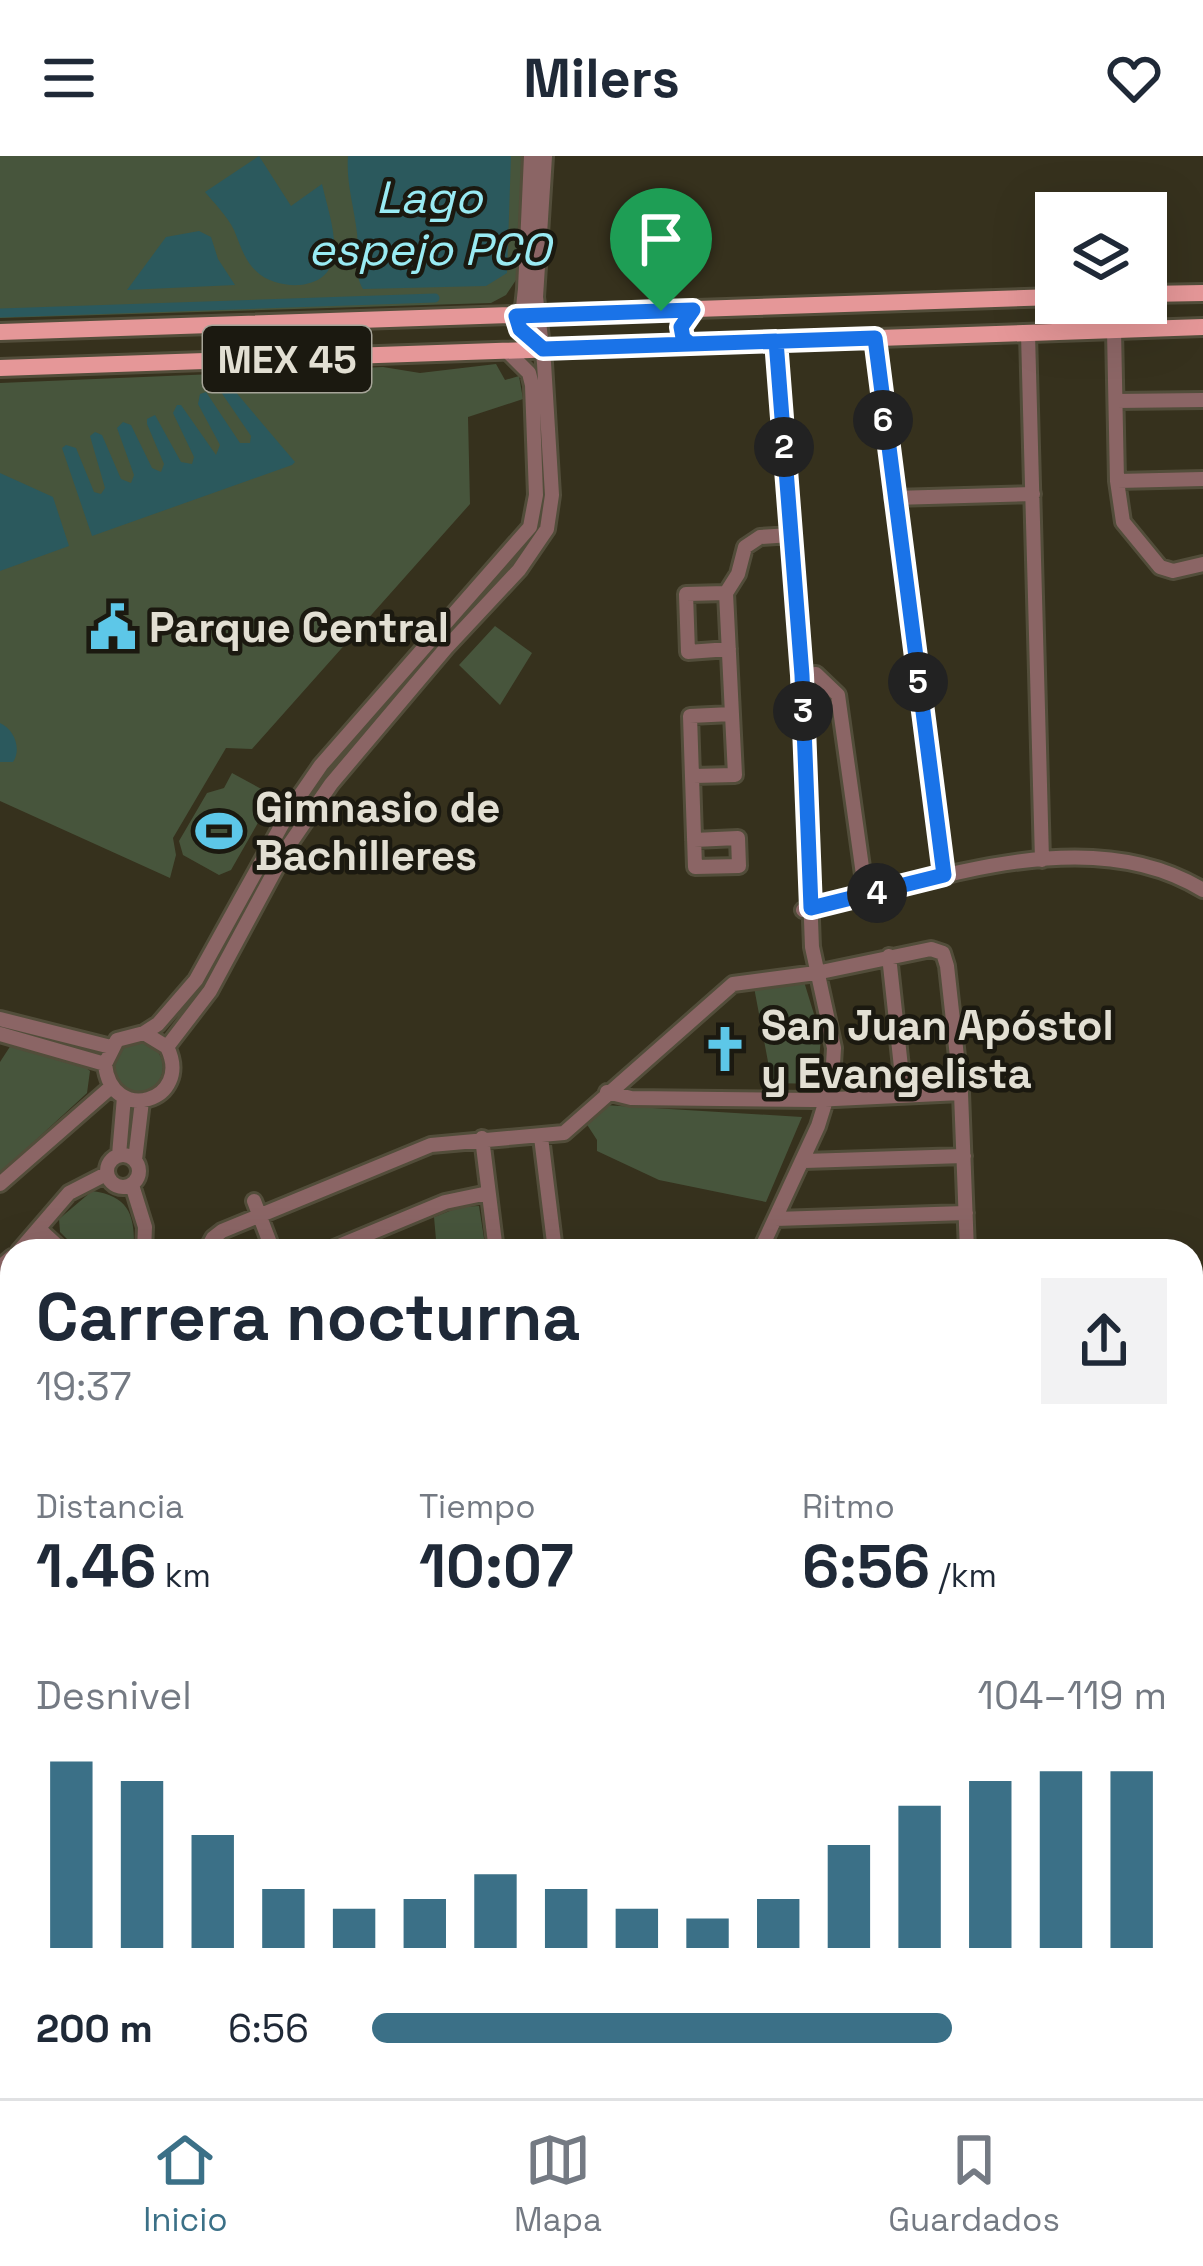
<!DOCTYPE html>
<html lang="es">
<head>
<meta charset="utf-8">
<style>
  :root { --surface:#fff; --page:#f2f2f3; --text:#1f2937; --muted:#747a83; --line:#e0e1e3; --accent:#3b7087 }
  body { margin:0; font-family:"Space Grotesk",sans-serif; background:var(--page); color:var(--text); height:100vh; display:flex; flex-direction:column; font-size:45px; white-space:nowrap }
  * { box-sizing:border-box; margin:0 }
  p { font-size:39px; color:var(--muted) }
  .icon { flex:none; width:66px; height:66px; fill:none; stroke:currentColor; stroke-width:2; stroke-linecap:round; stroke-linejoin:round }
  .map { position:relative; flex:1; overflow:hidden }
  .side { position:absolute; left:0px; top:1083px; width:1203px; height:861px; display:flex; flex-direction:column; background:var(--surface); border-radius:36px 36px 0 0; box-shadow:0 12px 48px #0002 }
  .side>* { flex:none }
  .controls { position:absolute; left:1035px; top:36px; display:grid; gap:24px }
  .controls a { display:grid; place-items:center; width:132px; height:132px; border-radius:0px; background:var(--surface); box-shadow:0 12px 48px #0002; font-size:60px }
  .pin { position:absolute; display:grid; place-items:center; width:102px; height:102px; color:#fff; margin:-123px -51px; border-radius:50% 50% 50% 0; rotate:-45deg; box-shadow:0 0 12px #0007 }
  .pin .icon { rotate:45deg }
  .km { position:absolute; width:60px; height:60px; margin:-30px; border-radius:50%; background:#222; color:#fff; font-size:33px; line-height:60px; text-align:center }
  .round { display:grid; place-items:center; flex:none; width:126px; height:126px; border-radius:0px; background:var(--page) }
  .summary { display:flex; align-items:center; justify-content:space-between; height:204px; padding:0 36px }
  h1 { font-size:66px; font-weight:700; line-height:90px }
  .figures { display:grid; grid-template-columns:repeat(3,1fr); gap:18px; height:204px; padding:12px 36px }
  .figures div { display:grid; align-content:center }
  .figures b { font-size:60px; font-weight:700 }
  .figures small { font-size:33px; font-weight:400 }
  .figures p { font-size:33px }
  .chart { height:336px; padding:24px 36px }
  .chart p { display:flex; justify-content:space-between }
  .chart svg { width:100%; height:216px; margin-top:12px; stroke:var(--accent); stroke-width:6 }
  ul { padding:0 36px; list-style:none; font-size:39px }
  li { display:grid; grid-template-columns:192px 144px 1fr; align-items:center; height:90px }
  li i { height:30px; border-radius:15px; background:var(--accent) }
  header { display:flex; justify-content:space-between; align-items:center; height:156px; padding:0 36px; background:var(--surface); font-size:54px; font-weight:700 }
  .tabs { display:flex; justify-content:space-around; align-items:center; height:168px; border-top:3px solid var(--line); background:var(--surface); font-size:33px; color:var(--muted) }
  .tabs a { display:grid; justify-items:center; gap:6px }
  .tabs .active { color:var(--accent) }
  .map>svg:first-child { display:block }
</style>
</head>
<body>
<header><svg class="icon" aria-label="menu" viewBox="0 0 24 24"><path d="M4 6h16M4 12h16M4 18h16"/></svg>Milers<svg class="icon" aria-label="heart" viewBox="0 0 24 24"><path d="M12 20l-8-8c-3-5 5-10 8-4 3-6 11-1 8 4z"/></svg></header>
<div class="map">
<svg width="1203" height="1942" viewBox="0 0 1203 1942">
  <rect width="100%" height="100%" fill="#36311d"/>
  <path fill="#47553c" d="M0 0H522L516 124 506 139 491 147 0 162Z
    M496 208 505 224 519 220 523 243 468 261 470 348 252 593 226 592 173 682 176 699 170 722 0 645V227L383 211 420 217Z
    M495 470 532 497 500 549 459 509Z
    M232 617 265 635 257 650 259 665 231 714 219 719 183 699 179 685 207 637 224 632Z
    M802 819 821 881 817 928 772 927 753 826Z
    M113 911a25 25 0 1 1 50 0a25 25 0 1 1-50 0Z
    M11 889 84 910 90 915 87 937 0 1017V906Z
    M604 949 802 961 766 1046 659 1024 597 995V984L586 967Z
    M92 1035C130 1040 135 1060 134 1095H79L60 1076 59 1063Z
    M479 1050 486 1095H437L434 1061 460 1051Z"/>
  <path fill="#2b595d" d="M259 0 291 50 322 28C330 64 354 123 300 129 285 130 267 126 256 115 244 104 240 88 234 74 227 60 215 48 205 36Z
    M348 0H511L507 117 486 130 363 133C353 117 359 95 357 77 354 50 346 27 348 0Z
    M199 75 211 81 218 103 235 129 127 134 166 81Z
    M228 227 295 306 292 309 92 380 62 292 66 289 76 292 94 336 101 338 105 332 90 280 95 276 102 279 121 323 131 327 134 319 117 272 123 266 131 269 152 312 161 316 164 308 147 268V263L155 259 181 306 192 308 194 301 173 257 177 249H181L216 299 220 289 198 248 200 238 206 236 240 287H250L251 280 221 236Z
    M0 317 53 341 69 390 0 415Z
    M0 567C14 573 22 593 13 606H0Z"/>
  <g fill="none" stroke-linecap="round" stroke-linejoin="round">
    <path stroke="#2b595d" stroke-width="9" d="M0 157 435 142"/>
    <defs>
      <path id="minor" d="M531 0 525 133 523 151 516 160 520 173 543 193
        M1114 174 1117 325 1123 366 1160 411 1173 415 1203 408
        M1028 178 1042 704
        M875 182 944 719
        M1116 245 1203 244
        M1117 325 1203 323
        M893 342 1033 338
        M726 437 686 438 688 496 729 493
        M802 519 816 518 838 539 866 740
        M693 620 735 619 726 437 738 418 745 391 760 381 791 379
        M694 684 738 682 739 710 695 711 690 560 732 558
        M803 754C827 747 852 743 876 737 979 710 1106 674 1203 734
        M889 800 904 939
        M0 863 111 891
        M144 877 158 868 196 824 290 654 321 609 530 371 536 339 532 229 529 217 507 195
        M0 878 105 908
        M167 891 144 877 117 884 105 908C111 970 194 945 167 891L210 835 287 692 331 628 446 492 519 414 547 373 552 339 544 207 536 141 545 0
        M607 936 631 942 814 944 961 937
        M541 981 555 1095
        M482 982 496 1095
        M107 1015a16 16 0 1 1 32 0a16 16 0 1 1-32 0Z
        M119 999 124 941
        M135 1004 142 945
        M804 1005 964 1000
        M0 1028 111 931
        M132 1029 145 1071 144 1095
        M254 1045 273 1095
        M775 1063 966 1057
        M39 1073 63 1095
        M19 1095 69 1037 106 1018
        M206 1095 213 1082 222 1075 431 989 564 977 733 828 816 817 931 793 943 797 947 810 961 937 967 1095
        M327 1095 445 1046 488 1037
        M760 1095 818 970 832 925 834 892 812 791 802 519 776 185
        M0 1111 12 1101
        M0 1137 12 1149
        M0 1233 12 1244
        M1191 1317 1203 1318
        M0 1351 12 1340
        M0 1372 12 1384
        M0 1413 12 1425
        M1191 1583 1203 1585
        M0 1812 12 1804
        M0 1825 12 1838
        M1191 1871H1203
        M103 1932 114 1942
        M190 1932 194 1942
        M305 1932 306 1942
        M466 1932V1942
        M527 1932V1942
        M123 1942 145 1932
        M728 1942 729 1932
        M802 1942V1932
        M936 1942 937 1932
        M1068 1942V1932"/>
      <path id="major" d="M1146 138 1203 137
        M0 176 1056 141
        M0 212 1203 171
        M0 1708 12 1702
        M1191 1721 1203 1723
        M0 1735 12 1729
        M1191 1747 1203 1749"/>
    </defs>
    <use href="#minor" stroke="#524d3a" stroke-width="20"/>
    <use href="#major" stroke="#524d3a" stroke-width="22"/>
    <use href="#minor" stroke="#8b6565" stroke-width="14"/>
    <use href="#major" stroke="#e59798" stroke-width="16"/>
  </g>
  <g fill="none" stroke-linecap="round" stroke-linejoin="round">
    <defs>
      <path id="route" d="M661 155 516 160 520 173 543 193 776 185 802 519 811 752 944 719 875 182 690 188 683 182 681 171 693 154 661 155"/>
    </defs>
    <use href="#route" stroke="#fff" stroke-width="24"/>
    <use href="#route" stroke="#1a73e8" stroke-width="15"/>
  </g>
  <defs>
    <symbol id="civic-bare" viewBox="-9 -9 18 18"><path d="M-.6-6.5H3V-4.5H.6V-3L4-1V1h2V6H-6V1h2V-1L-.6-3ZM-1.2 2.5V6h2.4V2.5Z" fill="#5dc7e8" stroke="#1b1910" stroke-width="2.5" paint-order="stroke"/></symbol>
    <symbol id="stadium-bare" viewBox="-9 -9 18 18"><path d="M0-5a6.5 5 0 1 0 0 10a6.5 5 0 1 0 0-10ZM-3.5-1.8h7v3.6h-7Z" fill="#5dc7e8" stroke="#1b1910" stroke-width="2.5" paint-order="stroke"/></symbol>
    <symbol id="church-bare" viewBox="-9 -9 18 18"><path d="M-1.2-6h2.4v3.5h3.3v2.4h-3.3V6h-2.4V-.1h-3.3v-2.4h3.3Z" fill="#5dc7e8" stroke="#1b1910" stroke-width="2.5" paint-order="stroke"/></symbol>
  </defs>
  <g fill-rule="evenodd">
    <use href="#civic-bare" x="80" y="438" width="66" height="66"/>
    <use href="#stadium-bare" x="186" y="642" width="66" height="66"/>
    <use href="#church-bare" x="692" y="860" width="66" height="66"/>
  </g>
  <g text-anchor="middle" stroke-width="9" stroke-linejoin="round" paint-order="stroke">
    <rect fill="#1b1910" stroke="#a6a498" stroke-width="3" x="203" y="170" width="168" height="66" rx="9"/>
    <g font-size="39" font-weight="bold" fill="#e2dfd3">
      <text x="287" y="217">MEX 45</text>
    </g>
    <g font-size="42" font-weight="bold" fill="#e2dfd3" stroke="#1b1910" text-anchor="start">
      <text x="149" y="486">Parque Central</text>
      <text x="255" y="666">Gimnasio de<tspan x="255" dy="48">Bachilleres</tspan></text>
      <text x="761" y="884">San Juan Apóstol<tspan x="761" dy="48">y Evangelista</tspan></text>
    </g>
    <g font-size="45" font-style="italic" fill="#99ebf3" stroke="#1b1910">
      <text x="429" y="57">Lago<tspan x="429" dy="52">espejo PCO</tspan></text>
    </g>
  </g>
</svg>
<div class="controls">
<a><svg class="icon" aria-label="layers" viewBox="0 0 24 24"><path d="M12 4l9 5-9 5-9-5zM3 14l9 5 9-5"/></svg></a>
</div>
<div class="pin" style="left:661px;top:155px;background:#1e9e55"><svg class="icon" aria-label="arrive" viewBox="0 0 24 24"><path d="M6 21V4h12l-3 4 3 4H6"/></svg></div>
<b class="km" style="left:784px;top:291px">2</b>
<b class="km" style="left:803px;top:555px">3</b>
<b class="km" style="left:877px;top:737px">4</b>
<b class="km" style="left:918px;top:526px">5</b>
<b class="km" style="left:883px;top:264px">6</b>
<section class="side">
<div class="summary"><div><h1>Carrera nocturna</h1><p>19:37</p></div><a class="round"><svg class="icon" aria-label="share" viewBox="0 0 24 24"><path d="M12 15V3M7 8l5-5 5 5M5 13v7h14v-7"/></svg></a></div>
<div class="figures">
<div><p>Distancia</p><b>1.46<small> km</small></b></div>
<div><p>Tiempo</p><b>10:07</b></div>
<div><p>Ritmo</p><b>6:56<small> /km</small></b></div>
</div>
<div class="chart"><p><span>Desnivel</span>104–119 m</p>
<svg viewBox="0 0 160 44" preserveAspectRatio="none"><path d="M5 44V6M15 44V10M25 44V21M35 44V32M45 44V36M55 44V34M65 44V29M75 44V32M85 44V36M95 44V38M105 44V34M115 44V23M125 44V15M135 44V10M145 44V8M155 44V8"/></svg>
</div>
<ul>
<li><b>200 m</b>6:56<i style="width:73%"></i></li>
</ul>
</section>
</div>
<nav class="tabs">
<a class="active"><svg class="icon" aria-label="home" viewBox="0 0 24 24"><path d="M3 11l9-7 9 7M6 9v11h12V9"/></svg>Inicio</a>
<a><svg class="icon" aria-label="map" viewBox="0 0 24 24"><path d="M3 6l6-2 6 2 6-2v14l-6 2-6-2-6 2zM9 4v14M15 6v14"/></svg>Mapa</a>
<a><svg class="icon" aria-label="saved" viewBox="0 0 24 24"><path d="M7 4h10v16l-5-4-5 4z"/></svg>Guardados</a>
</nav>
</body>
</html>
